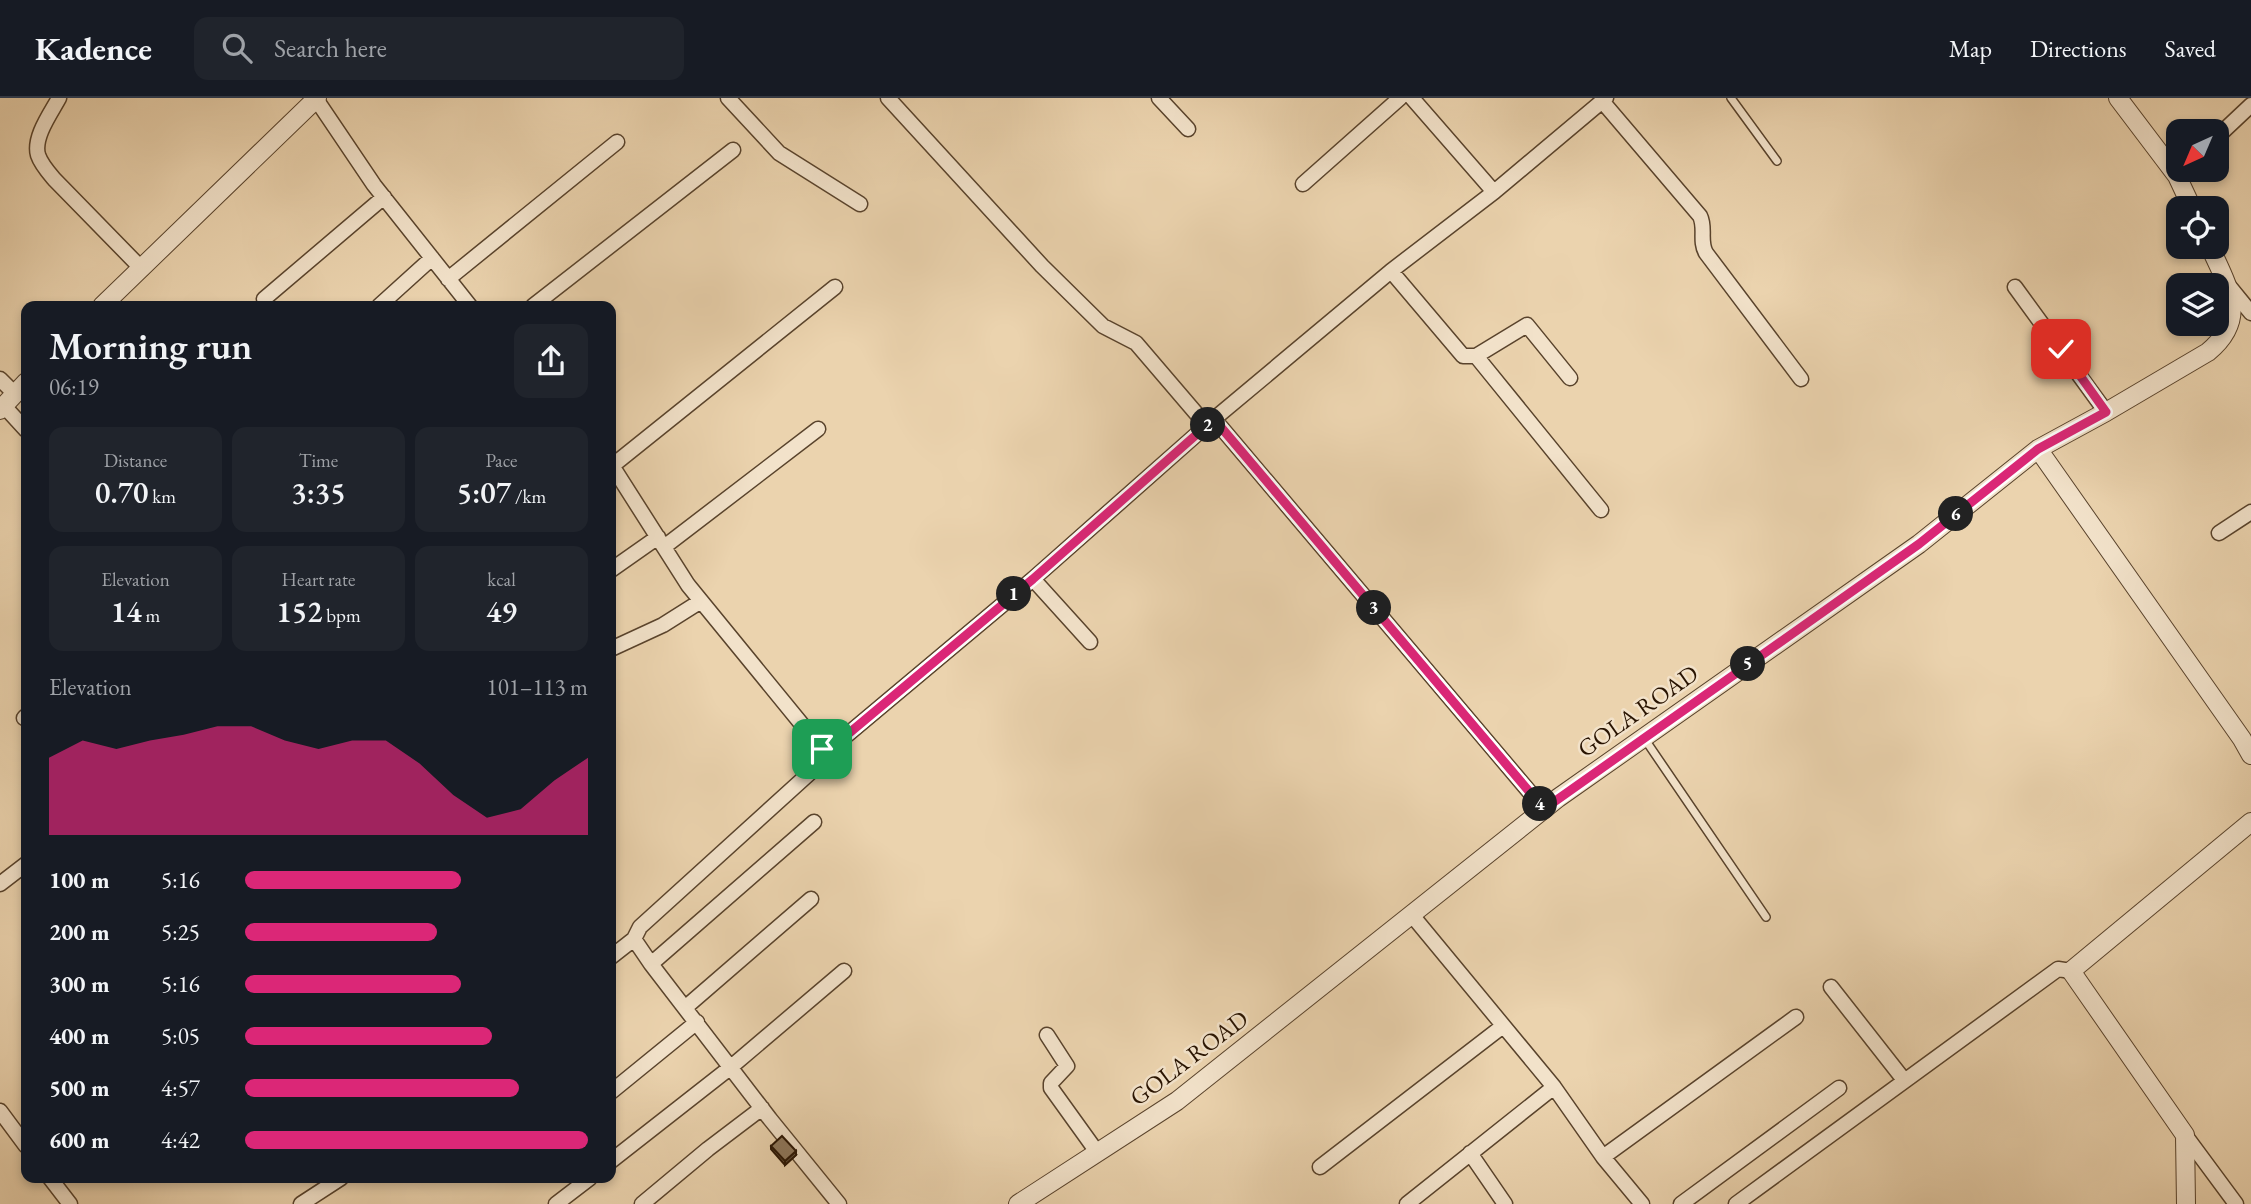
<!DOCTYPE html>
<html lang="en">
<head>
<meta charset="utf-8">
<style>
  :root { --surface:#171b24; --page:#20242c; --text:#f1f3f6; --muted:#9ea1a6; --line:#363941; --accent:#db2777 }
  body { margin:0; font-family:"EB Garamond",serif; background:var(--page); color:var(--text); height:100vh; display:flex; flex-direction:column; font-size:26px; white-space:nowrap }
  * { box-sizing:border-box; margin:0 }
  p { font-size:23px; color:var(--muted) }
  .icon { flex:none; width:38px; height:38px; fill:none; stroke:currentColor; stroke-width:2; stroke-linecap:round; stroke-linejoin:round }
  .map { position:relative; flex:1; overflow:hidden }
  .details { position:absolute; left:21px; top:203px; width:595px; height:882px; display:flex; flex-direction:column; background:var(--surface); border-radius:14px; box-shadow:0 4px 10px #0003 }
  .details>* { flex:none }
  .needle { width:46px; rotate:224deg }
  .buttons { position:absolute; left:2166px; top:21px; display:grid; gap:14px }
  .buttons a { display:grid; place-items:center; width:63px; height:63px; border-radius:14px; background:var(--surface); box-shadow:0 4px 10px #0003; font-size:35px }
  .pin { position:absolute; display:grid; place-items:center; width:60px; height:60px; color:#fff; margin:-30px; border-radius:14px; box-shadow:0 4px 10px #0006 }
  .km { position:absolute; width:35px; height:35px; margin:-18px; border-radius:50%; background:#222; color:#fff; font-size:19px; line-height:35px; text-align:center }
  .round { display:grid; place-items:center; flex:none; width:74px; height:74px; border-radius:14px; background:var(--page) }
  .head { display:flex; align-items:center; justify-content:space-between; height:119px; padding:0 28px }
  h1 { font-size:38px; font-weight:600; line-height:52px }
  .figures { display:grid; grid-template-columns:repeat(3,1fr); gap:10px; height:119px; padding:7px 28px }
  .figures div { display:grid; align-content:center; border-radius:14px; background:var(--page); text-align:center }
  .figures b { font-size:30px; font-weight:600 }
  .figures small { font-size:19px; font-weight:400 }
  .figures p { font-size:19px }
  .chart { height:196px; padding:14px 28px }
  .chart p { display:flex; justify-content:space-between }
  .chart svg { width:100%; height:126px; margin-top:7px; fill:var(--accent); opacity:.7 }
  ul { padding:0 28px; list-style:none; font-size:23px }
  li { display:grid; grid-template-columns:112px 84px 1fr; align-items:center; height:52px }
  li i { height:18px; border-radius:9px; background:var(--accent) }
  header { display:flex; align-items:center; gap:42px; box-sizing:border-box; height:98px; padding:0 35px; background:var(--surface); border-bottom:2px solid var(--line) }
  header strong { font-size:33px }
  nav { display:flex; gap:38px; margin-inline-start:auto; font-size:24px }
  .search { width:490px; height:63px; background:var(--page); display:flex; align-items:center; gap:18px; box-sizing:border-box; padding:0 24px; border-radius:14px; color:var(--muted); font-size:26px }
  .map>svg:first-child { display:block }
</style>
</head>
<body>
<header>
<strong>Kadence</strong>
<div class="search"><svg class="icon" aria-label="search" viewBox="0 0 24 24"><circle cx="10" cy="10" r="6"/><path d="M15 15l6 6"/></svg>Search here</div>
<nav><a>Map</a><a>Directions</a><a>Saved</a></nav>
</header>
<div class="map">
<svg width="2251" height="1106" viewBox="0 0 2251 1106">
  <rect width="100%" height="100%" fill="#ebd3ae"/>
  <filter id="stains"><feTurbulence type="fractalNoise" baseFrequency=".00286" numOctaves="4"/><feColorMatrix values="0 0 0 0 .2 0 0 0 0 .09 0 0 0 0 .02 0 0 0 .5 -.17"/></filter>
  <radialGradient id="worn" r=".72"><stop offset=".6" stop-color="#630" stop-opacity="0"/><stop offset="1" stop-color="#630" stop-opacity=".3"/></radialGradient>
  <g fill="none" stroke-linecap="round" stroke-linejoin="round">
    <defs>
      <path id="service" d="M1731 0 1777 63
        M1644 640 1766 819"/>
      <path id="minor" d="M59 0C51 15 33 39 38 57 41 66 48 74 54 81L142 171
        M728 0 779 55 860 106
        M888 0 1042 168 1103 228 1136 245 1207 328
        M1159 0 1188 31
        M1412 0 1494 94
        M316 1 374 87 470 208
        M1602 3 1700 118C1706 130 1699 143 1706 155L1801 281
        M2217 39 2251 7
        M1303 86 1400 0
        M1391 173 1463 258H1476L1527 227 1570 280
        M448 181 617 44
        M2229 188 2251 215
        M2015 189 2106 314
        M264 201 384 99
        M379 208 432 160
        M533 208 733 52
        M1476 258 1601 412
        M0 281 15 296
        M4 308 26 332
        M1214 321 1544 711
        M611 366 688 487 822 651 823 657 813 672 640 829 634 841 651 866 770 1021 839 1106
        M612 368 835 189
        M2219 435 2251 414
        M664 449 818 331
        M611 472 658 439
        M1033 481 1090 544
        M611 551 663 527 701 503
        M24 620 26 618
        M823 657 1033 481 1214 321 1391 173 1494 94 1606 0
        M0 786 26 766
        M1411 816 1554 989 1603 1059 1642 1106
        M611 859 634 841
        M651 866 814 724
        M1831 889 1904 982
        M686 909 811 801
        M1047 937 1067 968 1051 985V990L1097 1054
        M611 994 697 924
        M0 1013 26 1048
        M2185 1037 2236 1106
        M1470 1055 1505 1106
        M1603 1059 1796 919
        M611 1063 731 969 844 873
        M1320 1069 1503 928
        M50 1080 70 1106
        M301 1106 341 1080
        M556 1106 590 1080
        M642 1106 708 1051 762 1010
        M1407 1106 1554 989
        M1681 1106 1839 990
        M1736 1106 2058 871 2071 873"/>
      <path id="tertiary" d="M2118 0 2177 78 2192 110
        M102 208 317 0
        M0 312 26 284
        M2038 351 2242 641 2251 657
        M1018 1106 1177 1003 1558 700 1919 446 2038 351 2106 314 2208 254C2249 220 2228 189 2210 149
        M2186 1106 2185 1037 2071 873 2251 724"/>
    </defs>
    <use href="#service" stroke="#59432c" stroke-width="10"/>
    <use href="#minor" stroke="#59432c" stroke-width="17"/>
    <use href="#tertiary" stroke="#59432c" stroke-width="20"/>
    <use href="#service" stroke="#f2e2ca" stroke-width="7"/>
    <use href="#minor" stroke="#f2e2ca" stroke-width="14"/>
    <use href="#tertiary" stroke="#f2e2ca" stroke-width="18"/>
  </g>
  <path fill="#79664e" stroke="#281301" stroke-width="2" d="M771 1048 796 1057 785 1067 771 1051Z"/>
  <path fill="#635340" stroke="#281301" stroke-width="2" d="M796 1053V1057L785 1067V1063Z"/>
  <path fill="#8d775b" stroke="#281301" stroke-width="2" d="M782 1038 796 1053 785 1063 771 1048Z"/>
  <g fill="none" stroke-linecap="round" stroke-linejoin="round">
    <defs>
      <path id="route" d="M822 651 823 657 1033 481 1214 321 1544 711 1919 446 2038 351 2106 314 2061 251"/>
    </defs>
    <use href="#route" stroke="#fff" stroke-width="14"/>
    <use href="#route" stroke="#db2777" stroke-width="9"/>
  </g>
  <g text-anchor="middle" stroke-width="5" stroke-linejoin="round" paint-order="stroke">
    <g font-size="24" fill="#281301" stroke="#f2e2ca">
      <text transform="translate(1638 613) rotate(-35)" y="8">GOLA ROAD</text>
      <text transform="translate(1189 960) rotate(-37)" y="8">GOLA ROAD</text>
    </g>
  </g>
  <rect width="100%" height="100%" filter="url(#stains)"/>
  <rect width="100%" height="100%" fill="url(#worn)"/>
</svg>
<div class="buttons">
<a><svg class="needle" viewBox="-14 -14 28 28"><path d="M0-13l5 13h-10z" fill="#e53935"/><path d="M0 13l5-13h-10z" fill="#9ea1a6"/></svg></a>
<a><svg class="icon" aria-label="locate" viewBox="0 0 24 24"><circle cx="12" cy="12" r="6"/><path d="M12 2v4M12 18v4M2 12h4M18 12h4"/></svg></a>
<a><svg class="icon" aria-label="layers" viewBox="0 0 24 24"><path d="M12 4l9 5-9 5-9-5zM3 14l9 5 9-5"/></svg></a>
</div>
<div class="pin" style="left:822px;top:651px;background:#1e9e55"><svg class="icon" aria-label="arrive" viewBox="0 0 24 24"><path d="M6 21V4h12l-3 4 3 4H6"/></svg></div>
<div class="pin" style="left:2061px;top:251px;background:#d93025"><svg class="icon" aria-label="check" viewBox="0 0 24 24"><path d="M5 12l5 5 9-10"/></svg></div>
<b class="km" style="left:1014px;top:496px">1</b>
<b class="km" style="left:1208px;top:327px">2</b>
<b class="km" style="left:1374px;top:510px">3</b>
<b class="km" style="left:1540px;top:706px">4</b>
<b class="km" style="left:1748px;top:566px">5</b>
<b class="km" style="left:1956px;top:416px">6</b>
<section class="details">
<div class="head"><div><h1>Morning run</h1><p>06:19</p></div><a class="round"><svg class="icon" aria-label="share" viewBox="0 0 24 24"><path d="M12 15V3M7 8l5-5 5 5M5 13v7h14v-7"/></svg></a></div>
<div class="figures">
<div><p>Distance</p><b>0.70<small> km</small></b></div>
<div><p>Time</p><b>3:35</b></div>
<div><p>Pace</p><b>5:07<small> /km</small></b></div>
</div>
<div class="figures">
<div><p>Elevation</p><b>14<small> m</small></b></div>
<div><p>Heart rate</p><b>152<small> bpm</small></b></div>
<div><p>kcal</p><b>49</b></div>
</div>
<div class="chart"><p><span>Elevation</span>101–113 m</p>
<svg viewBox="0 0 160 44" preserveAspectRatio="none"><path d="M0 44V17L10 11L20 14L30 11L40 9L50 6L60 6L70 11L80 14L90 11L100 11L110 19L120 30L130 38L140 35L150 25L160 17V44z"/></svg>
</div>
<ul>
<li><b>100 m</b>5:16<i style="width:63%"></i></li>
<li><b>200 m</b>5:25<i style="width:56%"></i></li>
<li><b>300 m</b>5:16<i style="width:63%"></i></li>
<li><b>400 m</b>5:05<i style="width:72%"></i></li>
<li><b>500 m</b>4:57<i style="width:80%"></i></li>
<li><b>600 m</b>4:42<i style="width:100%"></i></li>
</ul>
</section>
</div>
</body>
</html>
